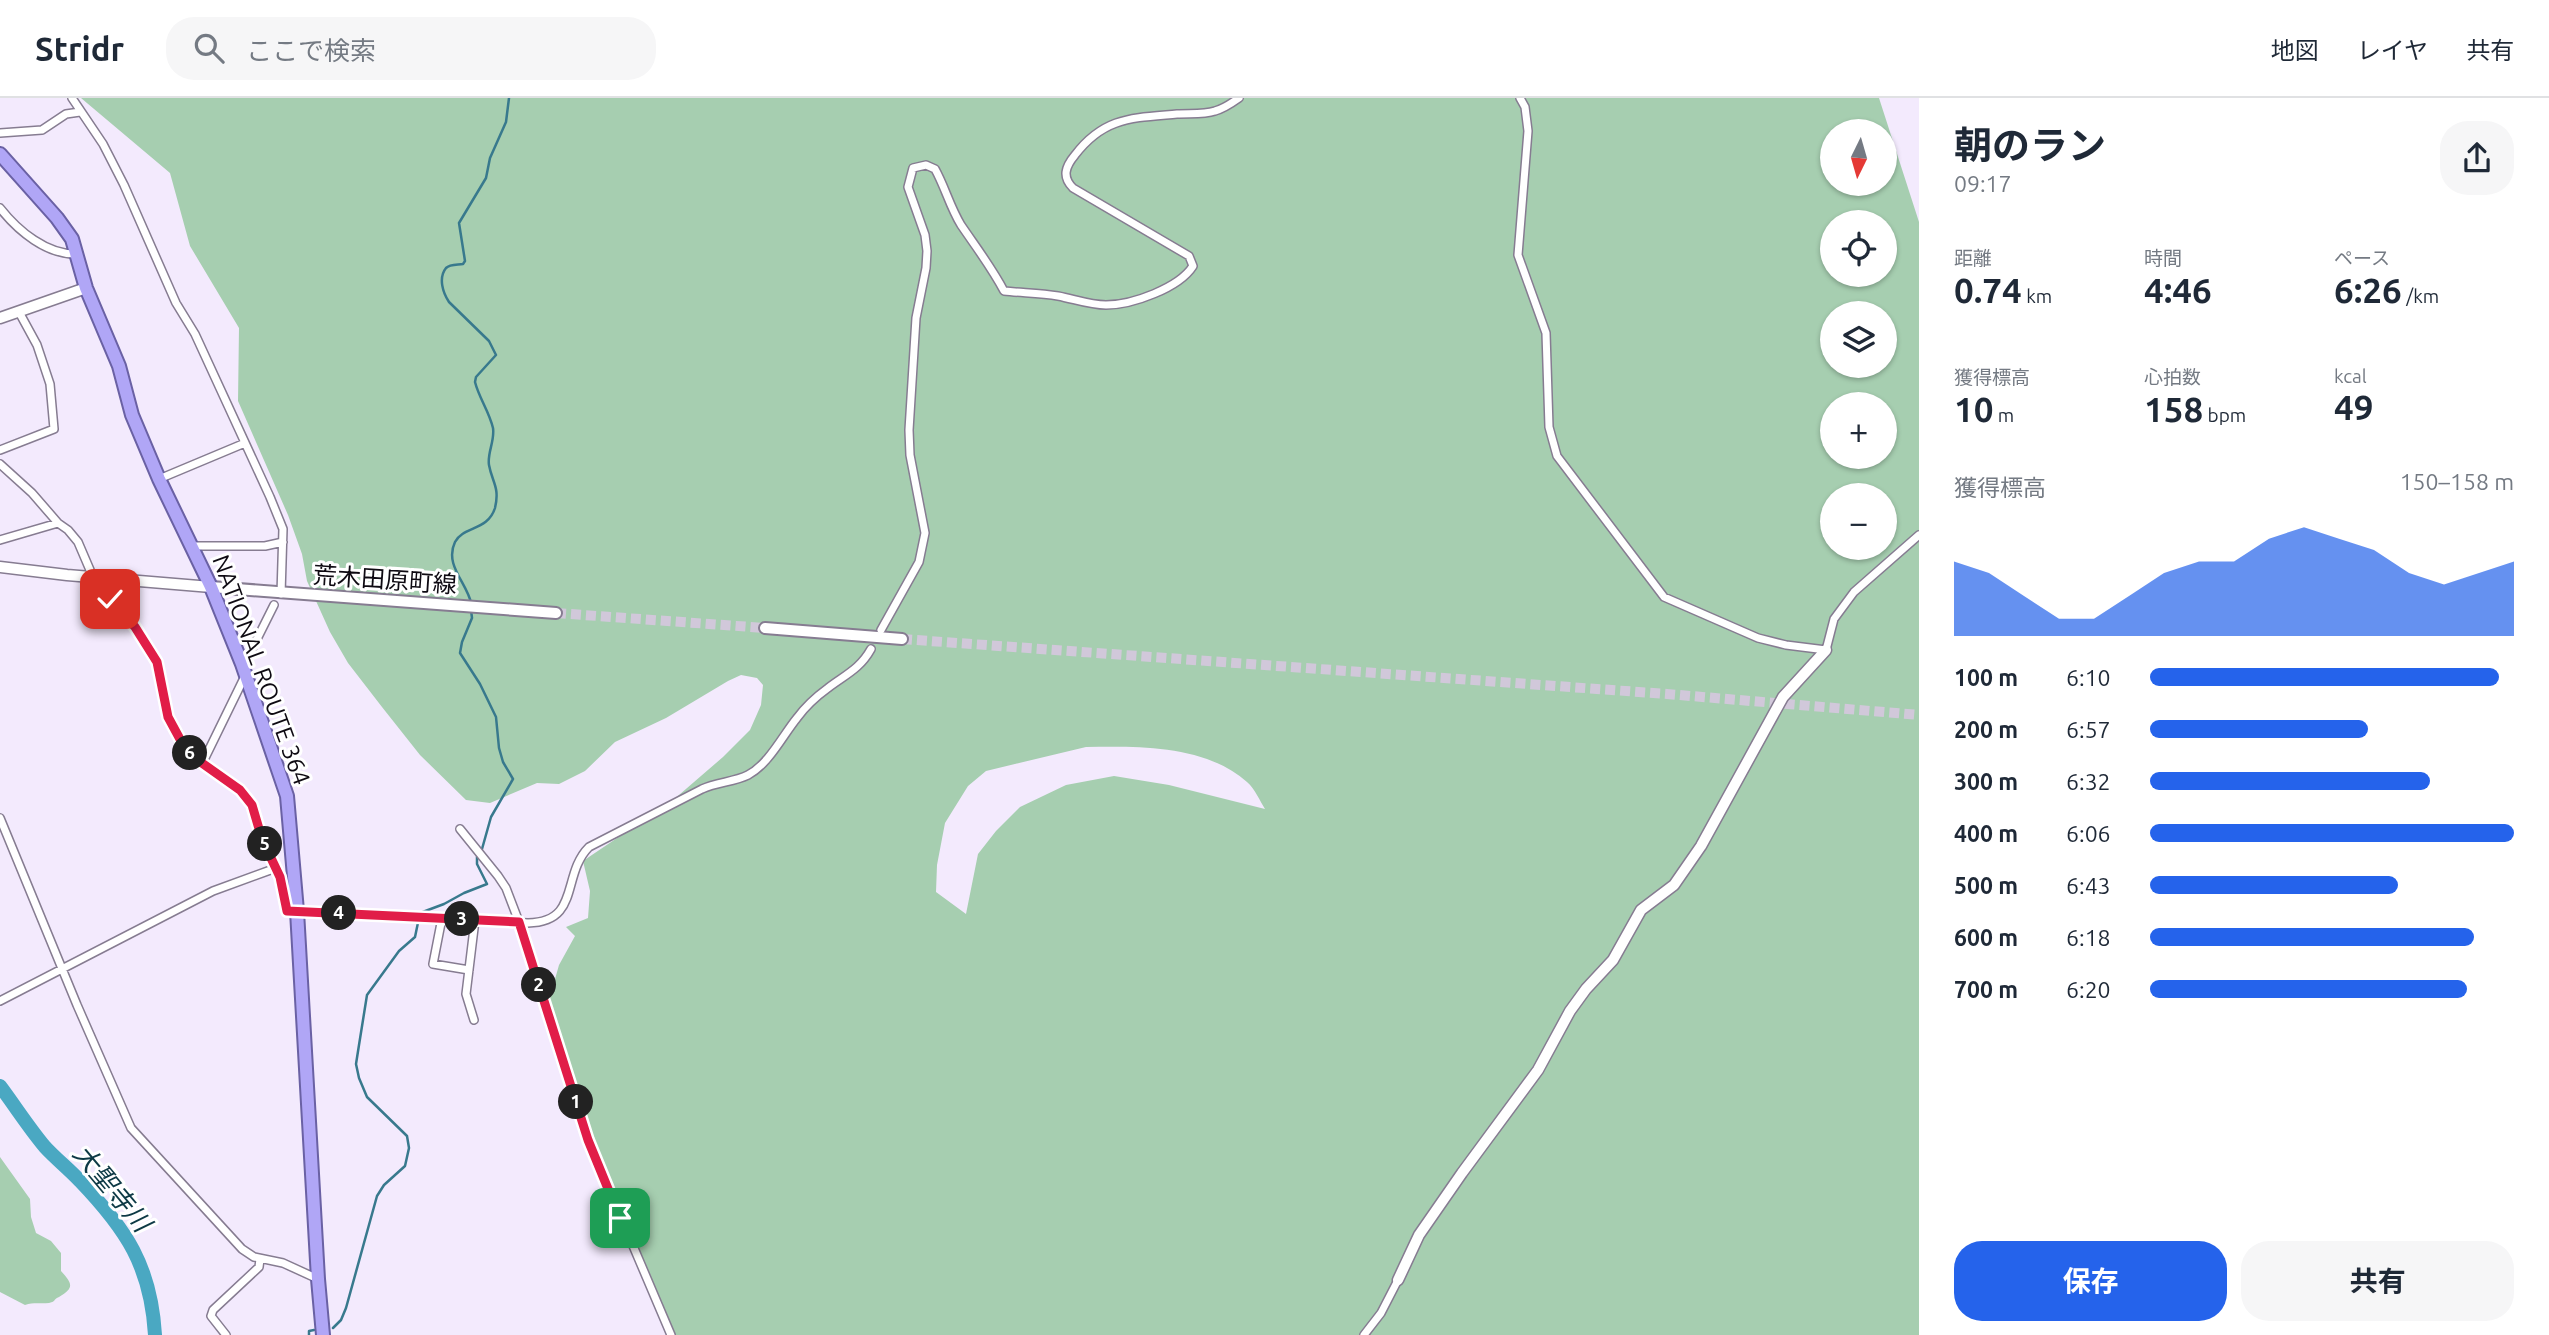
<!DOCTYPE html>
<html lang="ja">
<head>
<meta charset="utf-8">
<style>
  :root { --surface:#fff; --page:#f6f6f7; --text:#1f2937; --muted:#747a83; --line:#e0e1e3; --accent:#2563eb }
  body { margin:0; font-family:Ubuntu,"Noto Sans JP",sans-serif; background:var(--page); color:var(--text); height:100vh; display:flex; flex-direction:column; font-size:26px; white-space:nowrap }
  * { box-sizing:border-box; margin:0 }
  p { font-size:23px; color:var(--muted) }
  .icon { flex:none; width:38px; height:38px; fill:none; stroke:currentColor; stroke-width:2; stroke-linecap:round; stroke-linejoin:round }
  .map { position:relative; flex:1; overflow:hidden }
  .drawer { display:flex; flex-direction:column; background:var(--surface); width:630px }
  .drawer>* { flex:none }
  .needle { width:46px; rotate:185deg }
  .fabs { position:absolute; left:1820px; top:21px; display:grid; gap:14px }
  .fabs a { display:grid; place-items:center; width:77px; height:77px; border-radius:50%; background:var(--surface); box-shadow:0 2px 5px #0004; font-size:35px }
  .pin { position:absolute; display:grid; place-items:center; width:60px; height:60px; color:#fff; margin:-30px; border-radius:14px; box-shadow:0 4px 10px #0006 }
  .km { position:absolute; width:35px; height:35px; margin:-18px; border-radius:50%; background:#222; color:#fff; font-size:19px; line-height:35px; text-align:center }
  .round { display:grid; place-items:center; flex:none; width:74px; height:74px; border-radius:28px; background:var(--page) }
  .summary { display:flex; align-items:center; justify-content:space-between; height:119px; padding:0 35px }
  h1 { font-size:38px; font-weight:700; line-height:52px }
  .metrics { display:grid; grid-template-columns:repeat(3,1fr); gap:10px; height:119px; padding:7px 35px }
  .metrics div { display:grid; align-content:center }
  .metrics b { font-size:35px; font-weight:700 }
  .metrics small { font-size:19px; font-weight:400 }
  .metrics p { font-size:19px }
  .chart { height:196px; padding:14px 35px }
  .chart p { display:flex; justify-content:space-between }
  .chart svg { width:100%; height:126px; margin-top:7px; fill:var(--accent); opacity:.7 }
  .button { display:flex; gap:14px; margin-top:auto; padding:14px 35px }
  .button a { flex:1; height:80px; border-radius:28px; background:var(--accent); color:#fff; font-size:28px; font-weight:700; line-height:80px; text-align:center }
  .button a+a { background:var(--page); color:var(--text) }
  ul { padding:0 35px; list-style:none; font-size:23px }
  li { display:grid; grid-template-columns:112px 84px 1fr; align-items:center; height:52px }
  li i { height:18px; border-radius:9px; background:var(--accent) }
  header { display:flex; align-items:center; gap:42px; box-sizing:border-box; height:98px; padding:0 35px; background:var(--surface); border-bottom:2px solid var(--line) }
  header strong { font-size:33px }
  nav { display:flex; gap:38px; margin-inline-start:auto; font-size:24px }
  .search { width:490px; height:63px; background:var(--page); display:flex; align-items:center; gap:18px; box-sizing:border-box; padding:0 24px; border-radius:28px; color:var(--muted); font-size:26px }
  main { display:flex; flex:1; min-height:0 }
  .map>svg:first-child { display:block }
</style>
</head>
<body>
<header>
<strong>Stridr</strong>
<div class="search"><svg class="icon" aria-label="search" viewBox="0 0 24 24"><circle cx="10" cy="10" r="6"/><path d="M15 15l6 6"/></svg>ここで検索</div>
<nav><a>地図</a><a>レイヤ</a><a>共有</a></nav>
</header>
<main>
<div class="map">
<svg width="1919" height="1237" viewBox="0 0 1919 1237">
  <rect width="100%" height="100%" fill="#f3eafd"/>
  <path fill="#a6ceb0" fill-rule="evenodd" d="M81 0H1879L1919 124V1237H674L600 1062 548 906 559 867 575 838 566 829 588 820 590 793 583 763 672 703 723 659 750 632 761 607 763 587 757 580 741 577 728 583 666 620 615 644 585 673 559 686 537 685 490 705 466 702 420 657 382 609 348 565 330 534 307 483 302 456 288 417 238 303 239 230 190 148 170 75ZM1832 33H1885V86H1832ZM1832 124H1885V177H1832ZM1832 215H1885V268H1832ZM1832 306H1885V359H1832ZM1832 397H1885V450H1832ZM1086 649C1138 648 1206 647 1247 684 1255 691 1260 703 1265 711L1169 687 1114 678 1066 687 1020 709 996 733 978 756 966 816 936 794 937 767 945 725 968 688 986 673Z
    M0 1059 30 1101 31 1119 36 1135 51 1143 61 1155V1173C72 1185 75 1190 59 1199 52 1202 57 1203 49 1205 40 1206 34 1204 25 1207L0 1194Z"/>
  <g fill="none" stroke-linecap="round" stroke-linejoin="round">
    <path stroke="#38798d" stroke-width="2.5" d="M471 505C467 485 444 467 455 444 463 428 488 433 495 410 500 389 492 384 489 367 487 355 495 343 493 330 489 313 479 300 475 284L476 279 496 257 489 243 449 204C443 195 438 180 446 170 450 166 458 167 463 166L465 163 459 125 486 80 490 60 506 24 509 0
      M333 1230 341 1222 346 1210 377 1098 384 1087 405 1068 409 1050 407 1038 367 999 359 980 356 966 359 947 367 897 399 853 415 839 420 815 444 806 464 795 487 786 477 766V759L482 751 491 719 513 681 503 664 499 650 496 619 480 586 460 555 462 544 472 520 471 512
      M309 1237V1233L314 1232"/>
    <path stroke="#4aa8c2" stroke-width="14" d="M0 988C15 1008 29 1030 45 1049 56 1061 69 1071 80 1083 126 1131 151 1168 155 1237"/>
    <path stroke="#d1c8da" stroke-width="10" stroke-dasharray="10 5" stroke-linecap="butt" d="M556 515 765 530
      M902 541 1667 596 1919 617"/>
    <defs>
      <path id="minor" d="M72 0 103 46 124 87 176 205 195 236 270 399 283 431 281 496
        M1520 0 1525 9 1528 33 1518 157 1546 235 1549 329 1557 358 1664 499 1758 540 1786 547 1826 552 1834 521 1854 494 1919 437
        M0 35 42 32 66 16 80 14
        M0 110C18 133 47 157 77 156
        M0 352 54 331 50 286 37 247 19 214
        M0 366 32 395 58 425 68 432 78 444 90 472
        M159 381 245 345
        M0 442 58 425
        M192 448H265L283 444
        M100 490 102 496 135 529 157 564 168 619 181 643 192 658 240 692 252 707 262 741 280 779 287 812 528 825C581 824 561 777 589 749L702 691C717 684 734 684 748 677 769 666 783 637 797 620 805 609 817 598 828 590 845 577 860 571 871 551
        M881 532 919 464 925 435 910 357 909 332 916 220 926 170 927 153 925 137 908 89 913 70 926 67 935 71C945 89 950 109 961 127 976 149 992 170 1004 193 1022 195 1040 195 1058 198 1074 201 1090 207 1106 207 1132 207 1179 190 1193 168L1189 158 1073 90C1062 79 1065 69 1075 57 1104 19 1132 20 1177 16 1189 15 1203 17 1215 13 1223 11 1232 5 1239 0
        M242 565 251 553 274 507
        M202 666 245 578
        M0 720 77 907 131 1030 242 1151 254 1159 283 1165 318 1181
        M460 731 498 778 506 790 519 824 588 1042 671 1237
        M442 820 433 866 469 872
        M0 903 213 793 276 770
        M474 922 466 896 475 822
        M226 1237 211 1218 213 1212 259 1169 260 1161
        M1364 1237 1381 1215 1398 1182"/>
      <path id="tertiary" d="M0 220 86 190
        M0 469 67 477 211 489
        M1398 1182 1419 1137 1462 1075 1538 972 1570 913 1586 891 1613 862 1641 812 1674 787 1701 748 1783 599 1826 552"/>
      <path id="secondary" d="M211 489 556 515
        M765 530 902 541"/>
      <path id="trunk" d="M0 56 57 120 72 141 86 190 119 268 132 317 159 381 211 489 242 566 287 698 297 813 318 1181 323 1237"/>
    </defs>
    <use href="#minor" stroke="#867c91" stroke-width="10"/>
    <use href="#tertiary" stroke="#867c91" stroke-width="13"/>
    <use href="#secondary" stroke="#867c91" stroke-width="14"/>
    <use href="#trunk" stroke="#6a61a4" stroke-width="16"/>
    <use href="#minor" stroke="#fff" stroke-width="7"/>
    <use href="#tertiary" stroke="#fff" stroke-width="10"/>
    <use href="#secondary" stroke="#fff" stroke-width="10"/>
    <use href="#trunk" stroke="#b0a6f6" stroke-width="12"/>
  </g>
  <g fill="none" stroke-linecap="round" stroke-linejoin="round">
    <defs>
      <path id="route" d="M110 501 135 529 157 564 168 619 181 643 192 658 240 692 252 707 262 741 280 779 287 813 519 824 588 1042 620 1120"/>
    </defs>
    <use href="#route" stroke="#fff" stroke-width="14"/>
    <use href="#route" stroke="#e11d48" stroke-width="9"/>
  </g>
  <g text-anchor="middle" stroke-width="6" stroke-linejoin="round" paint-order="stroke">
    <g font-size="24" fill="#0e0a12" stroke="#fff">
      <text transform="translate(385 482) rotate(4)" y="8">荒木田原町線</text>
      <text transform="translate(261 572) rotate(70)" y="8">NATIONAL ROUTE 364</text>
    </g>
    <g font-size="26" font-style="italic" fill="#0d3945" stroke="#fff">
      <text transform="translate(112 1090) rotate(50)" y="9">大聖寺川</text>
    </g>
  </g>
</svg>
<div class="fabs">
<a><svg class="needle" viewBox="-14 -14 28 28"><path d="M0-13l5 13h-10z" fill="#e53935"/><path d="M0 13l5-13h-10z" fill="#747a83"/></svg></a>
<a><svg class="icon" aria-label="locate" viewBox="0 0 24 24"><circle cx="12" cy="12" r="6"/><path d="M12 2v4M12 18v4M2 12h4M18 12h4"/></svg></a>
<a><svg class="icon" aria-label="layers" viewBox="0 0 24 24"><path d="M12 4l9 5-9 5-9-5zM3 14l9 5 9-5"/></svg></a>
<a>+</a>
<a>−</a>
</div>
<div class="pin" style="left:620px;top:1120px;background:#1e9e55"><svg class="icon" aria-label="arrive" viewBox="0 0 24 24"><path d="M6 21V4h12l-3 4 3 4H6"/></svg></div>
<div class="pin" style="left:110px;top:501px;background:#d93025"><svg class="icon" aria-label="check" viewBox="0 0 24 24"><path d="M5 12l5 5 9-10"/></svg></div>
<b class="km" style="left:576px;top:1004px">1</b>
<b class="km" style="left:539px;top:887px">2</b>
<b class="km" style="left:462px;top:821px">3</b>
<b class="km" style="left:339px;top:815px">4</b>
<b class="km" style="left:265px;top:746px">5</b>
<b class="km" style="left:190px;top:655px">6</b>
</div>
<section class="drawer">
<div class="summary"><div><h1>朝のラン</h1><p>09:17</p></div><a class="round"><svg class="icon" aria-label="share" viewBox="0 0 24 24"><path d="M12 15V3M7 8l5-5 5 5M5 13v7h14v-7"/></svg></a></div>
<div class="metrics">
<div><p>距離</p><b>0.74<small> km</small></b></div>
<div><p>時間</p><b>4:46</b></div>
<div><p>ペース</p><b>6:26<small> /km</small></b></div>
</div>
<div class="metrics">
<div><p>獲得標高</p><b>10<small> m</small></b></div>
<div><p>心拍数</p><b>158<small> bpm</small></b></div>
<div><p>kcal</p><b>49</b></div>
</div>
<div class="chart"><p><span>獲得標高</span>150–158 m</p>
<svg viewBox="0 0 160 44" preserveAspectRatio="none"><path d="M0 44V18L10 22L20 30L30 38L40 38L50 30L60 22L70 18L80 18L90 10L100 6L110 10L120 14L130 22L140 26L150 22L160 18V44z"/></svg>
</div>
<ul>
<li><b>100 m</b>6:10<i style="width:96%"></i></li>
<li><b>200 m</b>6:57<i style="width:60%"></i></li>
<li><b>300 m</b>6:32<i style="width:77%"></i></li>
<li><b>400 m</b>6:06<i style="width:100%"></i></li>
<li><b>500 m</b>6:43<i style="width:68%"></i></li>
<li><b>600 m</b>6:18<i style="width:89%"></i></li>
<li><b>700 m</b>6:20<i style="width:87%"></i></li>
</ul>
<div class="button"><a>保存</a><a>共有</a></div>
</section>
</main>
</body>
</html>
